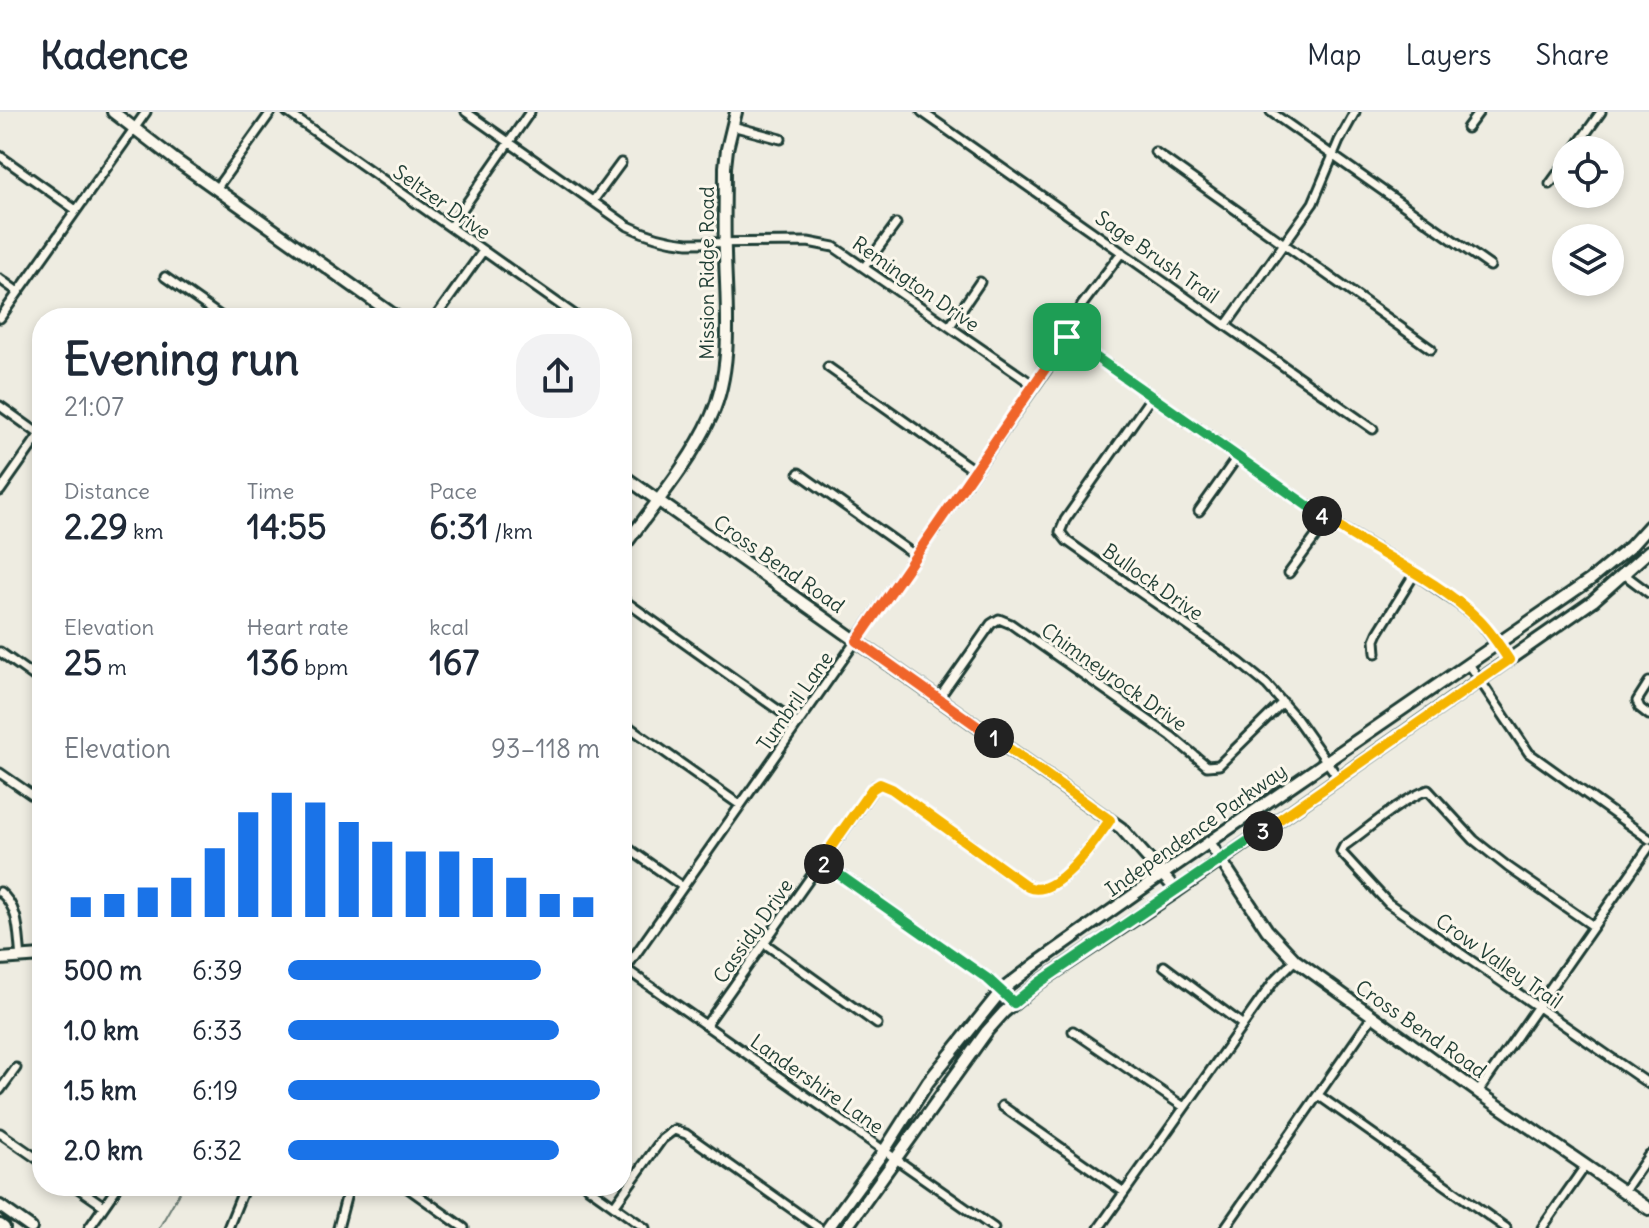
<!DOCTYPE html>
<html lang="en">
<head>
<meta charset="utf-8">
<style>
  :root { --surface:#fff; --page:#f2f2f3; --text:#1f2937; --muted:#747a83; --line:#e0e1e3; --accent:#1a73e8 }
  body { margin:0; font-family:Delius,sans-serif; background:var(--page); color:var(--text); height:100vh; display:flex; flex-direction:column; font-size:30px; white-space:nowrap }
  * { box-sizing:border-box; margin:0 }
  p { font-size:26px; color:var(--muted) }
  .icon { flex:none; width:44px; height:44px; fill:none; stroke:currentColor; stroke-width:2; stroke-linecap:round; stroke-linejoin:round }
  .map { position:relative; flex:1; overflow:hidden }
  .drawer { position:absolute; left:32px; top:196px; width:600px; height:888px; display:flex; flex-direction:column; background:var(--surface); border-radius:32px; box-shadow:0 4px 12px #0003 }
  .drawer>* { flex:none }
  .tools { position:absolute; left:1552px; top:24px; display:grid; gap:16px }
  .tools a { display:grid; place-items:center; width:72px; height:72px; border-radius:50%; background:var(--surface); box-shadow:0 4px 12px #0003; font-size:40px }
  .pin { position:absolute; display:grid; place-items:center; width:68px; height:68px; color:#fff; margin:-34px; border-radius:16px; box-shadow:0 4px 12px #0006 }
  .km { position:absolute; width:40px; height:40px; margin:-20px; border-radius:50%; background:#222; color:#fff; font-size:22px; line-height:40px; text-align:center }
  .round { display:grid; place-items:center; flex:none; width:84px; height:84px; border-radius:32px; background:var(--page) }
  .head { display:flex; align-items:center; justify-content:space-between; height:136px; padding:0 32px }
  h1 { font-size:44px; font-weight:700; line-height:60px }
  .figures { display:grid; grid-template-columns:repeat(3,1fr); gap:12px; height:136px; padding:8px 32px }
  .figures div { display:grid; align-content:center }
  .figures b { font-size:34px; font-weight:700 }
  .figures small { font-size:22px; font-weight:400 }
  .figures p { font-size:22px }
  .chart { height:224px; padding:16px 32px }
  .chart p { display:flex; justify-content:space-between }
  .chart svg { width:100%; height:144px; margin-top:8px; stroke:var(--accent); stroke-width:6 }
  ul { padding:0 32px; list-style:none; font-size:26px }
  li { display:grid; grid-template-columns:128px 96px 1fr; align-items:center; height:60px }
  li i { height:20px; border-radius:10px; background:var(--accent) }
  header { display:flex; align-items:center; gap:48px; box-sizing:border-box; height:112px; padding:0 40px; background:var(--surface); border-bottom:2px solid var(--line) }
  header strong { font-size:38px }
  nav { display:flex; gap:44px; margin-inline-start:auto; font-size:28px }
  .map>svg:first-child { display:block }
</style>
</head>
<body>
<header>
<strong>Kadence</strong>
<nav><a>Map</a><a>Layers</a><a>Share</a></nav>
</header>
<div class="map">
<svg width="1649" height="1116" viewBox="0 0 1649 1116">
  <rect width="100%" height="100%" fill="#eeece1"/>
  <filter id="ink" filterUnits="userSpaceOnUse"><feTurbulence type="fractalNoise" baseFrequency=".0125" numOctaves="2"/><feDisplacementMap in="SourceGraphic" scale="16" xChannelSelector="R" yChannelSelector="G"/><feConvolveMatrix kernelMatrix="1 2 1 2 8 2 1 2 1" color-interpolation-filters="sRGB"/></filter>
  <g filter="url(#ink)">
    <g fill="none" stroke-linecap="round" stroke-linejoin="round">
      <path stroke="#6c7d74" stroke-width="2" d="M159 1116 183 1074"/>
      <defs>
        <path id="street" d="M287 0 579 206
          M466 0 628 114C648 124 666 129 688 131L808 130 834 135 1035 274
          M922 0 1373 317
          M1271 0 1490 154
          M732 14 781 27
          M1467 16 1479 0
          M1574 38 1601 0
          M1155 40 1431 237
          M0 44 76 98
          M1550 72 1566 50
          M216 77 271 0
          M593 89 621 51
          M450 115 530 0
          M865 154 896 112
          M165 165 223 206
          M0 167 18 180
          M0 206 146 0
          M435 206 483 139
          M1226 213 1313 91 1339 29 1355 0
          M950 214 980 170
          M1067 225 1328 408 1397 449 1460 493 1478 507 1509 548
          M828 255 975 359
          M1152 284 1065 408 1060 420 1067 429 1239 550 1267 573 1296 606 1339 667
          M0 294 42 324
          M799 361 916 444
          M0 379 40 322
          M1199 399 1238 344
          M1289 461 1328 408
          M1625 463 1649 481
          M622 487 798 612
          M0 540 42 570
          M1376 541 1375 528 1378 521 1415 461
          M1469 552 1529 641 1649 727
          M1649 570 1637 589 1640 596 1649 603
          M939 586 991 512 999 507 1011 512 1171 624 1207 654 1219 653 1283 590
          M622 610 740 693
          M0 661 42 690
          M622 732 683 775
          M821 749 988 867 1014 891
          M0 780C20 796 18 822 21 846
          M1593 814 1508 755 1474 728 1428 678C1400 688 1368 717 1344 734L1341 740 1388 791 1649 972
          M764 831 877 912
          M1164 854 1243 913
          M623 855 994 1116
          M626 856 1059 240 1082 193 1122 140
          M706 913 875 674 880 672 892 677 1028 775C1056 788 1096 728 1110 708
          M1073 919 1184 995
          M0 978 16 956
          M1478 980 1649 735
          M1318 983 1506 1116
          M1002 994 1124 1080
          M0 1021 42 1050
          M75 1074 104 1094
          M405 1074 464 1116
          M586 1074 645 1116
          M1624 1079 1649 1043
          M614 1094 662 1027 674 1018 686 1022 819 1116
          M89 1116 118 1074
          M228 1116 245 1074
          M338 1116 349 1074
          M1099 1116 1274 869 1295 848
          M1225 1116 1372 905
          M1542 1116 1586 1053"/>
        <path id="secondary" d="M113 0 174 47 398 206
          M622 363 1121 716 1177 779
          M622 437C652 395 689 353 711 305 734 255 726 194 725 141 724 113 725 84 725 55L727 37 736 0
          M1209 730 1267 818 1295 848 1478 980 1649 1097
          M0 847 42 844
          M0 1094 31 1116
          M0 1113 4 1116
          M828 1116 884 1039 928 970 1002 878 1037 851 1163 762 1590 468 1630 435 1649 414
          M846 1116 987 919 1004 900 1040 870 1177 779 1593 489 1649 439"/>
      </defs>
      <use href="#street" stroke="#1f3d34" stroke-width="13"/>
      <use href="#secondary" stroke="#1f3d34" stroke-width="16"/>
      <use href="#street" stroke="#fbf7ec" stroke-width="7"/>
      <use href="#secondary" stroke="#fbf7ec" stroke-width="10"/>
    </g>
  </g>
  <g fill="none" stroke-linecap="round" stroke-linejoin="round" filter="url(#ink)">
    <defs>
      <path id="split-1" d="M994 626 857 529 1067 225"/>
      <path id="split-2" d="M824 752 821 749 872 677 880 672 892 677 1028 775C1056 788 1096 728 1110 708L994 626"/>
      <path id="split-3" d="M824 752 988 867 1014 891 1040 870 1263 719"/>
      <path id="split-4" d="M1263 719 1509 548C1500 534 1491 520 1479 508 1436 466 1371 439 1322 404"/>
      <path id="split-5" d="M1067 225 1322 404"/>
    </defs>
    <use href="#split-1" stroke="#fff" stroke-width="16"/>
    <use href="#split-2" stroke="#fff" stroke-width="16"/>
    <use href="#split-3" stroke="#fff" stroke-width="16"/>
    <use href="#split-4" stroke="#fff" stroke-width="16"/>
    <use href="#split-5" stroke="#fff" stroke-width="16"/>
    <use href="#split-1" stroke="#f0652b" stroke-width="10"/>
    <use href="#split-2" stroke="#f5b400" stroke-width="10"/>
    <use href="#split-3" stroke="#22a559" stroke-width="10"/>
    <use href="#split-4" stroke="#f5b400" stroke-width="10"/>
    <use href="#split-5" stroke="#22a559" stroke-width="10"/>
  </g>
  <g text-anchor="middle" stroke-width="6" stroke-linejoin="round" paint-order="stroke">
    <g font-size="20" fill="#1f3d34" stroke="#fbf7ec">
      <text transform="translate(442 90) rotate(35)" y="7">Seltzer Drive</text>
      <text transform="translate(1157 145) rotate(35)" y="7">Sage Brush Trail</text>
      <text transform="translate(707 161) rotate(-90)" y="7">Mission Ridge Road</text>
      <text transform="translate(916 172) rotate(35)" y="7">Remington Drive</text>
      <text transform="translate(779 452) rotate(35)" y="7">Cross Bend Road</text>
      <text transform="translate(1153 470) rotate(35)" y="7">Bullock Drive</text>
      <text transform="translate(1114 565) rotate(35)" y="7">Chimneyrock Drive</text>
      <text transform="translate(795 589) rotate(-55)" y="7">Tumbril Lane</text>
      <text transform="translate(1196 718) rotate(-35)" y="7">Independence Parkway</text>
      <text transform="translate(753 819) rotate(-55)" y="7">Cassidy Drive</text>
      <text transform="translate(1499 849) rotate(35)" y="7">Crow Valley Trail</text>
      <text transform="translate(1421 917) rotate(35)" y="7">Cross Bend Road</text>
      <text transform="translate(817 972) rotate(35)" y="7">Landershire Lane</text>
    </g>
  </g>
</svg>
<div class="tools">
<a><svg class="icon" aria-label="locate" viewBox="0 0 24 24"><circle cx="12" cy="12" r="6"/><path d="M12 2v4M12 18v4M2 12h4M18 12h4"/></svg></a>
<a><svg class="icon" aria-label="layers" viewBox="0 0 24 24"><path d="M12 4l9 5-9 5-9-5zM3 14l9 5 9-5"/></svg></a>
</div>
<div class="pin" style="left:1067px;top:225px;background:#1e9e55"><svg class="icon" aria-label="arrive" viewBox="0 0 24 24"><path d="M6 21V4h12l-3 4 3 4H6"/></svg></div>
<b class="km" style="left:994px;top:626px">1</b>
<b class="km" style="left:824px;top:752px">2</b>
<b class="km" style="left:1263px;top:719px">3</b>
<b class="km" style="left:1322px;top:404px">4</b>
<section class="drawer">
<div class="head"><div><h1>Evening run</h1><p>21:07</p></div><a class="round"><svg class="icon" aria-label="share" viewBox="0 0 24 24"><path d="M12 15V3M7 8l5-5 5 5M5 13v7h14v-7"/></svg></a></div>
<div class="figures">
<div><p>Distance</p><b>2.29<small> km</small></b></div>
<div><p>Time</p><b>14:55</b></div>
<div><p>Pace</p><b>6:31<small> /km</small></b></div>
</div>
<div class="figures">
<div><p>Elevation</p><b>25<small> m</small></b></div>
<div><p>Heart rate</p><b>136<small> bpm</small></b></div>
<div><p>kcal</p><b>167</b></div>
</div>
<div class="chart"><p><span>Elevation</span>93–118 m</p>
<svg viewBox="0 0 160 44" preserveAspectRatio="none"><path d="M5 44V38M15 44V37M25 44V35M35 44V32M45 44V23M55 44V12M65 44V6M75 44V9M85 44V15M95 44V21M105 44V24M115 44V24M125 44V26M135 44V32M145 44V37M155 44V38"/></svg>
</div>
<ul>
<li><b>500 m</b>6:39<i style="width:81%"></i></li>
<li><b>1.0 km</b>6:33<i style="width:87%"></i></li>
<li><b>1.5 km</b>6:19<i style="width:100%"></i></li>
<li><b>2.0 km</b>6:32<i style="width:87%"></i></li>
</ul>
</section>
</div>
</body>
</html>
